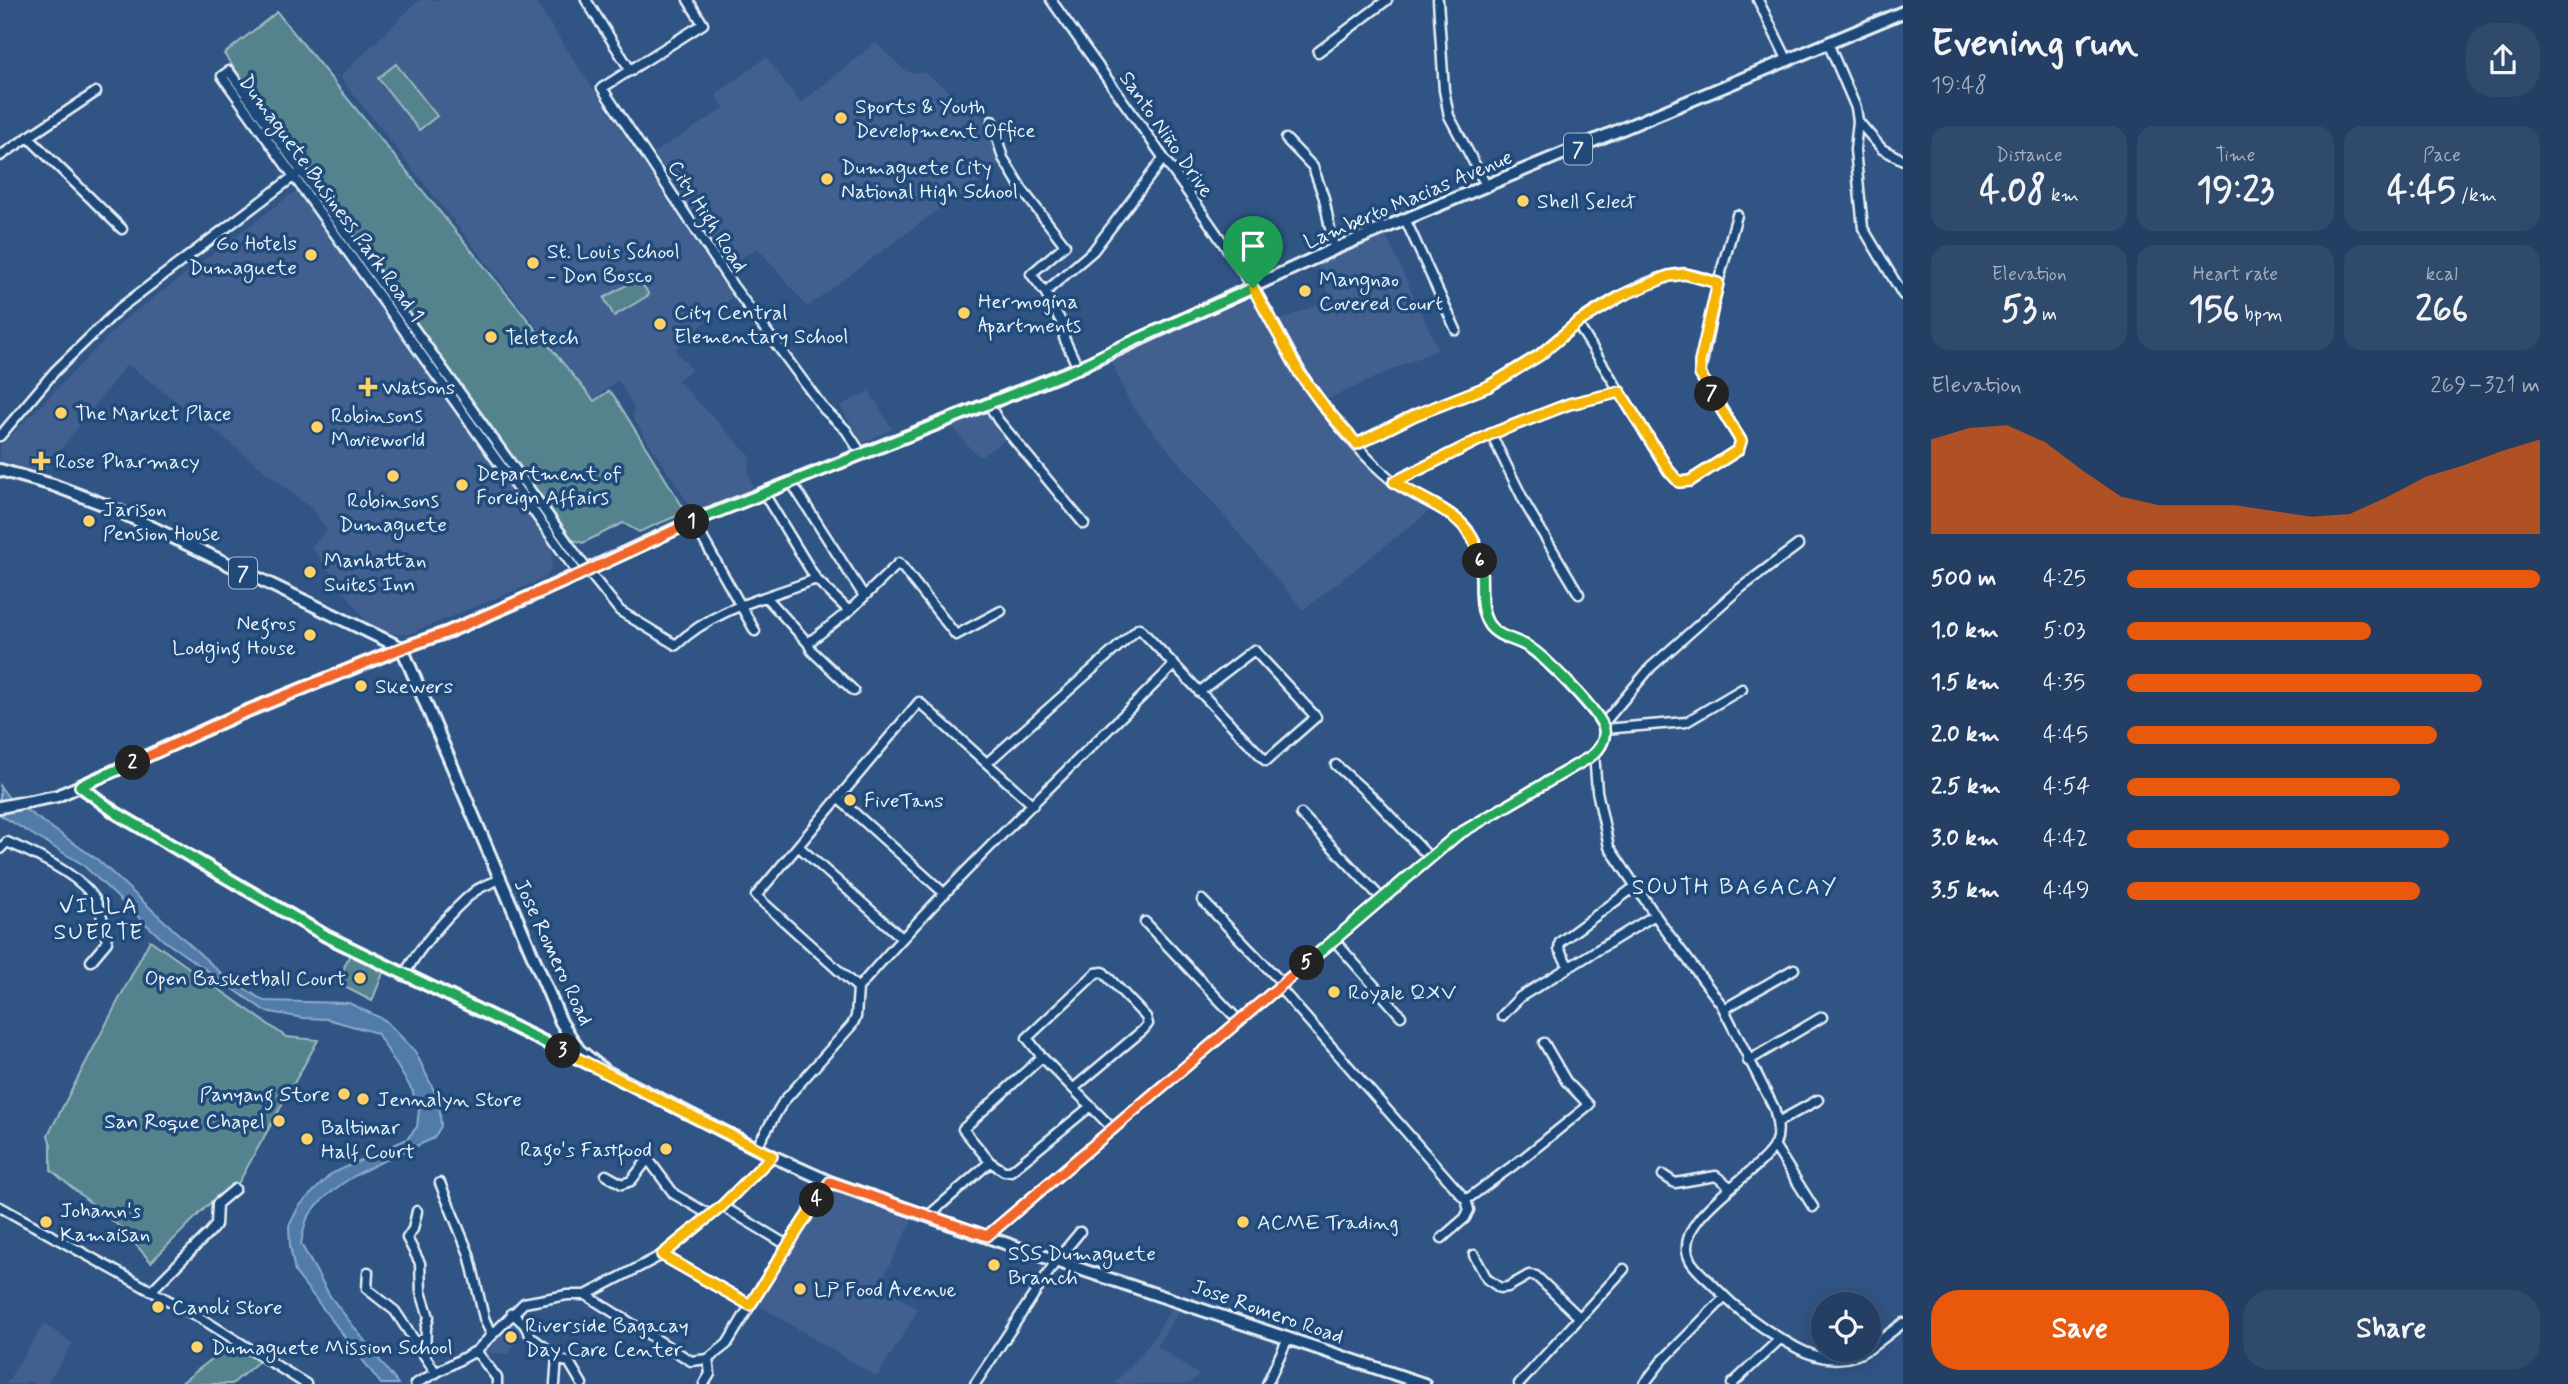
<!DOCTYPE html>
<html lang="en">
<head>
<meta charset="utf-8">
<style>
  :root { --surface:#243f63; --page:#304a6c; --text:#f1f3f6; --muted:#a3afbe; --line:#415878; --accent:#ea580c }
  body { margin:0; font-family:Mynerve,sans-serif; background:var(--page); color:var(--text); height:100vh; display:flex; flex-direction:column; font-size:26px; white-space:nowrap }
  * { box-sizing:border-box; margin:0 }
  p { font-size:23px; color:var(--muted) }
  .icon { flex:none; width:38px; height:38px; fill:none; stroke:currentColor; stroke-width:2; stroke-linecap:round; stroke-linejoin:round }
  .map { position:relative; flex:1; overflow:hidden }
  .drawer { display:flex; flex-direction:column; background:var(--surface); width:665px }
  .drawer>* { flex:none }
  .fabs { position:absolute; left:1811px; top:1292px; display:grid; gap:14px }
  .fabs a { display:grid; place-items:center; width:70px; height:70px; border-radius:50%; background:var(--surface); box-shadow:0 4px 18px #0003,0 0 0 2px var(--line); font-size:35px }
  .pin { position:absolute; display:grid; place-items:center; width:60px; height:60px; color:#fff; margin:-72px -30px; border-radius:50% 50% 50% 0; rotate:-45deg; box-shadow:0 0 7px #0007 }
  .pin .icon { rotate:45deg }
  .km { position:absolute; width:35px; height:35px; margin:-18px; border-radius:50%; background:#222; color:#fff; font-size:19px; line-height:35px; text-align:center }
  .round { display:grid; place-items:center; flex:none; width:74px; height:74px; border-radius:28px; background:var(--page) }
  .summary { display:flex; align-items:center; justify-content:space-between; height:119px; padding:0 28px }
  h1 { font-size:38px; font-weight:800; line-height:52px }
  .metrics { display:grid; grid-template-columns:repeat(3,1fr); gap:10px; height:119px; padding:7px 28px }
  .metrics div { display:grid; align-content:center; border-radius:18px; background:var(--page); text-align:center }
  .metrics b { font-size:35px; font-weight:800 }
  .metrics small { font-size:19px; font-weight:400 }
  .metrics p { font-size:19px }
  .chart { height:196px; padding:14px 28px }
  .chart p { display:flex; justify-content:space-between }
  .chart svg { width:100%; height:126px; margin-top:7px; fill:var(--accent); opacity:.7 }
  .primary-button { display:flex; gap:14px; margin-top:auto; padding:14px 28px }
  .primary-button a { flex:1; height:80px; border-radius:28px; background:var(--accent); color:#fff; font-size:28px; font-weight:800; line-height:80px; text-align:center }
  .primary-button a+a { background:var(--page); color:var(--text) }
  ul { padding:0 28px; list-style:none; font-size:23px }
  li { display:grid; grid-template-columns:112px 84px 1fr; align-items:center; height:52px }
  li i { height:18px; border-radius:9px; background:var(--accent) }
  main { display:flex; flex:1; min-height:0 }
  .map>svg:first-child { display:block }
</style>
</head>
<body>
<main>
<div class="map">
<svg width="1903" height="1384" viewBox="0 0 1903 1384">
  <rect width="100%" height="100%" fill="#305484"/>
  <filter id="ink" filterUnits="userSpaceOnUse"><feTurbulence type="fractalNoise" baseFrequency=".0143" numOctaves="2"/><feDisplacementMap in="SourceGraphic" scale="14" xChannelSelector="R" yChannelSelector="G"/><feConvolveMatrix kernelMatrix="1 2 1 2 8 2 1 2 1" color-interpolation-filters="sRGB"/></filter>
  <g filter="url(#ink)">
    <path fill="#42618f" d="M419 0H534L732 297 675 350 692 370 677 380 751 457 748 473 754 489 695 514 633 418 634 407 618 380 594 399 340 77Z
      M875 43 907 72 925 73 980 115 994 135 1001 164 967 193 943 206 807 307 758 248 728 266 654 153 725 108 716 95 766 57 801 103Z
      M299 192 548 541 552 550V559L551 569 545 578 409 634H392L370 626 311 547 327 530 314 511 212 428 127 364 43 472 0 461V447L123 321 293 193Z
      M1386 236 1438 349 1326 400 1278 321 1331 299 1317 266Z
      M1251 294 1303 385 1380 481 1432 509 1303 610 1130 404 1109 356Z
      M869 391 892 429 863 443 840 406Z
      M983 407 993 417 1006 439 980 457 966 444 950 422Z
      M829 1187 912 1221 880 1284 918 1310 877 1377 757 1304Z
      M1174 1304 1182 1305 1157 1346 1199 1375 1189 1384H1114L1149 1345Z
      M515 1319 525 1331 508 1354 486 1353Z
      M44 1324 73 1343 47 1384H34L27 1380 24 1384H6Z"/>
    <path fill="#54838d" stroke="#9ebac2" stroke-width="2" d="M277 12 594 401 609 391 614 396 686 512 639 532 623 523 583 543 573 540 224 54Z
      M396 64 437 116 419 130 378 78Z
      M639 278 649 295 614 316 604 298Z
      M150 940 286 1037 318 1040 239 1182 217 1196 151 1262 121 1228 51 1170V1145L48 1135Z
      M350 954 383 973 372 1001 337 983Z
      M231 1344 259 1361 232 1384H180Z"/>
    <path fill="#517ca9" stroke="#8dabc9" stroke-width="2" d="M0 786 9 798 98 860 223 975 264 1001 349 1003 385 1020 415 1051 439 1101 441 1126 434 1138C392 1158 336 1176 308 1217 304 1224 303 1235 301 1244L330 1296 398 1384H381L295 1272 290 1246 289 1226 299 1206 331 1174 407 1139 417 1127 419 1109 412 1090 377 1033 327 1019 303 1018 265 1011 163 940 82 864 0 815Z"/>
    <g fill="none" stroke-linecap="round" stroke-linejoin="round">
      <defs>
        <path id="minor" d="M586 0 631 71
          M688 0 703 24 602 88 733 286 824 409 846 430 861 453
          M1438 0 1444 90 1449 116 1487 187
          M1758 0 1788 61
          M1828 43 1856 108 1858 121 1855 150 1863 228 1903 295
          M1318 52 1387 0
          M992 121 1003 158 1023 191 1065 245 1031 274 1045 292 1065 329 1064 338 1078 368
          M1858 121 1882 149 1903 160
          M28 137 122 229
          M1286 139 1313 167 1324 198 1334 249
          M0 156 96 92
          M1406 221 1456 330
          M1045 292 1093 251 1163 159
          M1577 323C1600 307 1658 271 1686 274 1697 275 1708 280 1718 283
          M988 403 998 420 1084 524
          M1491 434 1527 507 1579 594
          M0 436 55 371 120 308 297 174
          M1357 444 1415 415 1489 386 1540 354 1577 323 1669 471 1679 482 1690 481 1738 450 1741 441 1700 374 1718 283 1737 215
          M791 482 864 596
          M1394 482 1491 434 1569 404 1620 392
          M763 492 816 579 849 611
          M693 521 755 631
          M579 575 222 76 229 71 588 571 620 611 676 645C716 607 767 598 816 579
          M767 598 808 643 812 651 854 691
          M808 643 849 611 899 563 956 635 1001 611
          M1603 724 1651 667 1738 590 1798 545
          M1604 729 1686 722 1742 689
          M1594 754 1597 791 1609 847 1664 928 1721 1004 1774 1108C1777 1120 1780 1132 1775 1144 1760 1175 1669 1218 1690 1260 1695 1270 1708 1279 1716 1288 1738 1311 1769 1333 1797 1348 1819 1360 1847 1364 1868 1349
          M987 763 1139 628 1266 761 1316 717 1254 650 1199 692
          M1336 765 1376 801 1430 858
          M839 799 945 894
          M1033 805 919 702 756 896 858 988C957 874 1067 771 1174 665
          M1301 814 1382 899
          M798 846 902 938
          M0 849 7 842C33 853 79 874 95 899 102 912 105 928 107 942L91 961
          M1202 900 1283 984
          M1145 922 1239 1021
          M1333 939 1401 1016
          M1569 967 1559 949 1560 942 1636 886
          M404 976C416 950 453 909 475 891 482 886 492 883 500 879
          M1279 987 1466 1200 1469 1210 1465 1218 1442 1238
          M1724 1009 1794 969
          M1502 1016 1520 997 1655 915
          M1748 1061 1822 1017
          M1074 1088 1143 1030 1148 1024 1146 1017 1103 972 1096 973 1027 1038 1042 1057 1113 1129
          M1778 1122 1818 1100
          M1774 1145 1813 1207
          M756 1148 783 1102 852 1025 856 1017 858 988
          M990 1162 1004 1171H1011L1091 1106
          M606 1175 622 1184 631 1181 648 1159 674 1194 710 1215
          M1663 1175 1675 1183 1716 1176 1730 1187
          M440 1183 469 1254 484 1318 492 1336
          M1466 1200 1522 1159 1589 1105 1566 1081 1544 1043
          M722 1206 787 1245
          M0 1207 202 1319 306 1384
          M417 1211 413 1229 407 1238 420 1263 421 1292 429 1317 426 1328 425 1355
          M927 1217 990 1162 963 1129 1042 1057
          M987 1236 1457 835 1590 757C1598 751 1606 742 1604 730 1602 714 1542 655 1526 646 1515 639 1499 638 1490 626 1471 600 1492 558 1468 530 1450 508 1420 500 1397 484 1374 468 1343 431 1325 408 1295 370 1278 325 1252 286 1188 189 1118 95 1051 0
          M662 1255 750 1305
          M1474 1255 1487 1279 1500 1288 1508 1287 1529 1275 1536 1276 1579 1317
          M368 1272 367 1289 395 1311 436 1373
          M151 1291 209 1233 216 1225 217 1204 235 1189
          M586 1295 662 1255 722 1206 772 1156
          M512 1313 524 1324 532 1338 557 1356 555 1384
          M1869 1349 1903 1323
          M476 1351 497 1378V1384
          M558 1360 569 1362 582 1384
          M415 1384 476 1351 524 1303 567 1295H586L691 1361 708 1359 727 1344 787 1245 830 1182
          M704 1384 710 1374 708 1359
          M975 1384 1056 1261 1080 1232
          M1267 1384 1288 1338
          M1519 1384 1624 1269
          M1644 1384 1661 1362 1725 1297
          M1732 1384 1780 1339"/>
        <path id="major" d="M0 470 53 485 108 506 402 648
          M402 648 561 1022 579 1050 605 1071 772 1156 830 1182 1056 1261 1424 1384
          M80 786 116 813 326 936 590 1064
          M0 807 57 796 80 786 240 714 402 648 448 632 527 598 693 521 1078 368 1334 249 1903 12"/>
      </defs>
      <use href="#minor" stroke="#e8f1f8" stroke-width="13"/>
      <use href="#major" stroke="#e8f1f8" stroke-width="16"/>
      <use href="#minor" stroke="#1f4a7a" stroke-width="8"/>
      <use href="#major" stroke="#1f4a7a" stroke-width="10"/>
    </g>
  </g>
  <g fill="none" stroke-linecap="round" stroke-linejoin="round" filter="url(#ink)">
    <defs>
      <path id="split-1" d="M692 522 1078 368 1111 351 1253 288"/>
      <path id="split-2" d="M133 763 240 714 402 648 448 632 579 575 692 522"/>
      <path id="split-3" d="M133 763 80 786 116 813 326 936 563 1051"/>
      <path id="split-4" d="M563 1051 772 1156 722 1206 662 1255 750 1305 817 1200"/>
      <path id="split-5" d="M817 1200 830 1182 987 1236 1307 963"/>
      <path id="split-6" d="M1307 963 1457 835 1590 757C1598 751 1606 741 1604 729 1601 713 1543 655 1527 646 1514 639 1498 637 1489 625 1477 608 1484 580 1480 561"/>
      <path id="split-7" d="M1480 561C1472 513 1429 505 1394 482L1491 434 1569 404 1620 392 1669 471 1679 482 1690 481 1738 450 1741 441 1712 394"/>
      <path id="split-8" d="M1253 288 1300 374 1326 409 1357 444 1415 415 1489 386 1540 355 1577 323 1623 295 1669 276 1685 274 1718 283 1700 362V374L1712 394"/>
    </defs>
    <use href="#split-1" stroke="#fff" stroke-width="14"/>
    <use href="#split-2" stroke="#fff" stroke-width="14"/>
    <use href="#split-3" stroke="#fff" stroke-width="14"/>
    <use href="#split-4" stroke="#fff" stroke-width="14"/>
    <use href="#split-5" stroke="#fff" stroke-width="14"/>
    <use href="#split-6" stroke="#fff" stroke-width="14"/>
    <use href="#split-7" stroke="#fff" stroke-width="14"/>
    <use href="#split-8" stroke="#fff" stroke-width="14"/>
    <use href="#split-1" stroke="#22a559" stroke-width="9"/>
    <use href="#split-2" stroke="#f0652b" stroke-width="9"/>
    <use href="#split-3" stroke="#22a559" stroke-width="9"/>
    <use href="#split-4" stroke="#f5b400" stroke-width="9"/>
    <use href="#split-5" stroke="#f0652b" stroke-width="9"/>
    <use href="#split-6" stroke="#22a559" stroke-width="9"/>
    <use href="#split-7" stroke="#f5b400" stroke-width="9"/>
    <use href="#split-8" stroke="#f5b400" stroke-width="9"/>
  </g>
  <g fill="#ffd166" stroke="#1f4a7a" stroke-width="2.5">
    <circle cx="841" cy="118" r="7"/>
    <circle cx="827" cy="179" r="7"/>
    <circle cx="1523" cy="201" r="7"/>
    <circle cx="311" cy="255" r="7"/>
    <circle cx="533" cy="263" r="7"/>
    <circle cx="1305" cy="291" r="7"/>
    <circle cx="964" cy="313" r="7"/>
    <circle cx="660" cy="324" r="7"/>
    <circle cx="491" cy="337" r="7"/>
    <path d="M364.5 376.5h7v7h7v7h-7v7h-7v-7h-7v-7h7z"/>
    <circle cx="61" cy="413" r="7"/>
    <circle cx="317" cy="427" r="7"/>
    <path d="M37.5 450.5h7v7h7v7h-7v7h-7v-7h-7v-7h7z"/>
    <circle cx="393" cy="476" r="7"/>
    <circle cx="462" cy="485" r="7"/>
    <circle cx="89" cy="521" r="7"/>
    <circle cx="310" cy="572" r="7"/>
    <circle cx="310" cy="635" r="7"/>
    <circle cx="361" cy="686" r="7"/>
    <circle cx="850" cy="800" r="7"/>
    <circle cx="360" cy="978" r="7"/>
    <circle cx="1334" cy="992" r="7"/>
    <circle cx="344" cy="1094" r="7"/>
    <circle cx="363" cy="1099" r="7"/>
    <circle cx="279" cy="1121" r="7"/>
    <circle cx="307" cy="1139" r="7"/>
    <circle cx="666" cy="1149" r="7"/>
    <circle cx="46" cy="1222" r="7"/>
    <circle cx="1243" cy="1222" r="7"/>
    <circle cx="994" cy="1265" r="7"/>
    <circle cx="800" cy="1289" r="7"/>
    <circle cx="158" cy="1307" r="7"/>
    <circle cx="511" cy="1337" r="7"/>
    <circle cx="197" cy="1347" r="7"/>
  </g>
  <g text-anchor="middle" stroke-width="7" stroke-linejoin="round" paint-order="stroke">
    <g fill="#1f4a7a" stroke="#acbfd2" stroke-width="2">
      <rect x="1564" y="133.5" width="28" height="31" rx="5"/>
      <rect x="229" y="557.5" width="28" height="31" rx="5"/>
    </g>
    <g font-size="19" font-weight="bold" fill="#e8f1f8">
      <text x="1578" y="156">7</text>
      <text x="243" y="580">7</text>
    </g>
    <g font-size="21" fill="#e8f1f8" stroke="#1f4a7a" text-anchor="start">
      <text x="855" y="113">Sports &amp; Youth<tspan x="855" dy="24">Development Office</tspan></text>
      <text x="841" y="174">Dumaguete City<tspan x="841" dy="24">National High School</tspan></text>
      <text x="1537" y="208">Shell Select</text>
      <text x="297" y="250" text-anchor="end">Go Hotels<tspan x="297" dy="24">Dumaguete</tspan></text>
      <text x="547" y="258">St. Louis School<tspan x="547" dy="24">- Don Bosco</tspan></text>
      <text x="1319" y="286">Mangnao<tspan x="1319" dy="24">Covered Court</tspan></text>
      <text x="978" y="308">Hermogina<tspan x="978" dy="24">Apartments</tspan></text>
      <text x="674" y="319">City Central<tspan x="674" dy="24">Elementary School</tspan></text>
      <text x="505" y="344">Teletech</text>
      <text x="382" y="394">Watsons</text>
      <text x="75" y="420">The Market Place</text>
      <text x="331" y="422">Robinsons<tspan x="331" dy="24">Movieworld</tspan></text>
      <text x="55" y="468">Rose Pharmacy</text>
      <text x="476" y="480">Department of<tspan x="476" dy="24">Foreign Affairs</tspan></text>
      <text x="393" y="507" text-anchor="middle">Robinsons<tspan x="393" dy="24">Dumaguete</tspan></text>
      <text x="103" y="516">Jarison<tspan x="103" dy="24">Pension House</tspan></text>
      <text x="324" y="567">Manhattan<tspan x="324" dy="24">Suites Inn</tspan></text>
      <text x="296" y="630" text-anchor="end">Negros<tspan x="296" dy="24">Lodging House</tspan></text>
      <text x="375" y="693">Skewers</text>
      <text x="864" y="807">FiveTans</text>
      <text x="346" y="985" text-anchor="end">Open Basketball Court</text>
      <text x="1348" y="999">Royale QXV</text>
      <text x="330" y="1101" text-anchor="end">Panyang Store</text>
      <text x="377" y="1106">Jennalyn Store</text>
      <text x="265" y="1128" text-anchor="end">San Roque Chapel</text>
      <text x="321" y="1134">Baltimar<tspan x="321" dy="24">Half Court</tspan></text>
      <text x="652" y="1156" text-anchor="end">Rago's Fastfood</text>
      <text x="60" y="1217">Johann's<tspan x="60" dy="24">Kamaisan</tspan></text>
      <text x="1257" y="1229">ACME Trading</text>
      <text x="1008" y="1260">SSS Dumaguete<tspan x="1008" dy="24">Branch</tspan></text>
      <text x="814" y="1296">LP Food Avenue</text>
      <text x="172" y="1314">Canoli Store</text>
      <text x="525" y="1332">Riverside Bagacay<tspan x="525" dy="24">Day Care Center</tspan></text>
      <text x="211" y="1354">Dumaguete Mission School</text>
    </g>
    <g font-size="21" fill="#e8f1f8" stroke="#1f4a7a">
      <text transform="translate(1167 134) rotate(55)" y="7">Santo Niño Drive</text>
      <text transform="translate(332 198) rotate(54)" y="7">Dumaguete Business Park Road 1</text>
      <text transform="translate(1408 199) rotate(-23)" y="7">Lamberto Macias Avenue</text>
      <text transform="translate(708 216) rotate(57)" y="7">City High Road</text>
      <text transform="translate(554 952) rotate(65)" y="7">Jose Romero Road</text>
      <text transform="translate(1268 1311) rotate(19)" y="7">Jose Romero Road</text>
    </g>
    <g font-size="23" letter-spacing="2" fill="#e8f1f8" stroke="#1f4a7a">
      <text x="1735" y="894">SOUTH BAGACAY</text>
      <text x="99" y="913">VILLA<tspan x="99" dy="26">SUERTE</tspan></text>
    </g>
  </g>
</svg>
<div class="fabs">
<a><svg class="icon" aria-label="locate" viewBox="0 0 24 24"><circle cx="12" cy="12" r="6"/><path d="M12 2v4M12 18v4M2 12h4M18 12h4"/></svg></a>
</div>
<div class="pin" style="left:1253px;top:288px;background:#1e9e55"><svg class="icon" aria-label="arrive" viewBox="0 0 24 24"><path d="M6 21V4h12l-3 4 3 4H6"/></svg></div>
<b class="km" style="left:692px;top:522px">1</b>
<b class="km" style="left:133px;top:763px">2</b>
<b class="km" style="left:563px;top:1051px">3</b>
<b class="km" style="left:817px;top:1200px">4</b>
<b class="km" style="left:1307px;top:963px">5</b>
<b class="km" style="left:1480px;top:561px">6</b>
<b class="km" style="left:1712px;top:394px">7</b>
</div>
<section class="drawer">
<div class="summary"><div><h1>Evening run</h1><p>19:48</p></div><a class="round"><svg class="icon" aria-label="share" viewBox="0 0 24 24"><path d="M12 15V3M7 8l5-5 5 5M5 13v7h14v-7"/></svg></a></div>
<div class="metrics">
<div><p>Distance</p><b>4.08<small> km</small></b></div>
<div><p>Time</p><b>19:23</b></div>
<div><p>Pace</p><b>4:45<small> /km</small></b></div>
</div>
<div class="metrics">
<div><p>Elevation</p><b>53<small> m</small></b></div>
<div><p>Heart rate</p><b>156<small> bpm</small></b></div>
<div><p>kcal</p><b>266</b></div>
</div>
<div class="chart"><p><span>Elevation</span>269–321 m</p>
<svg viewBox="0 0 160 44" preserveAspectRatio="none"><path d="M0 44V11L10 7L20 6L30 12L40 22L50 31L60 34L70 34L80 34L90 36L100 38L110 37L120 31L130 24L140 20L150 15L160 11V44z"/></svg>
</div>
<ul>
<li><b>500 m</b>4:25<i style="width:100%"></i></li>
<li><b>1.0 km</b>5:03<i style="width:59%"></i></li>
<li><b>1.5 km</b>4:35<i style="width:86%"></i></li>
<li><b>2.0 km</b>4:45<i style="width:75%"></i></li>
<li><b>2.5 km</b>4:54<i style="width:66%"></i></li>
<li><b>3.0 km</b>4:42<i style="width:78%"></i></li>
<li><b>3.5 km</b>4:49<i style="width:71%"></i></li>
</ul>
<div class="primary-button"><a>Save</a><a>Share</a></div>
</section>
</main>
</body>
</html>
